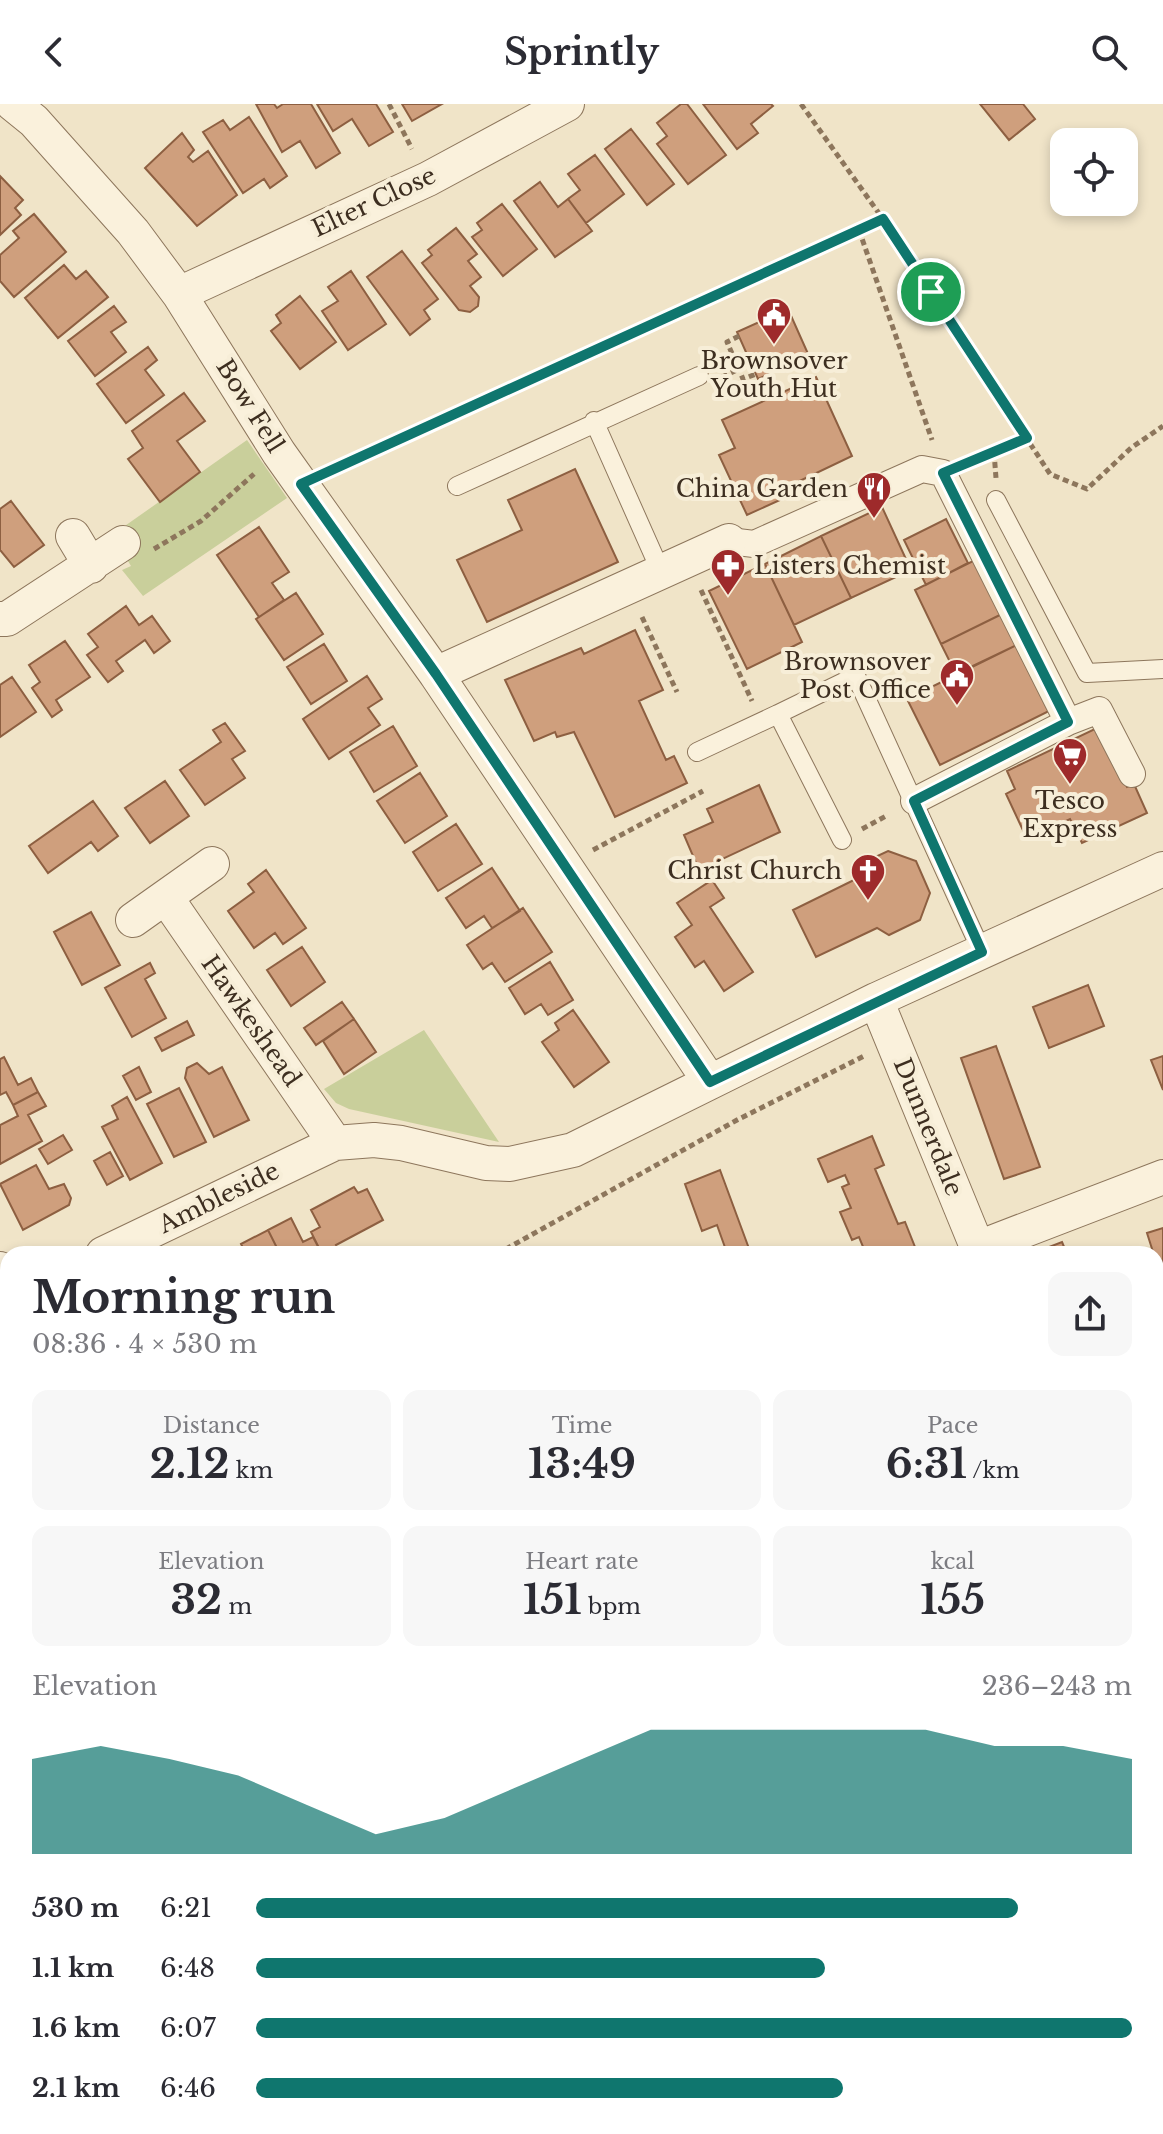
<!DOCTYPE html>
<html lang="en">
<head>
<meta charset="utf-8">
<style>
  :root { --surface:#fff; --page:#f7f7f7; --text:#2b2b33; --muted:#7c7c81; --accent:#0f766e }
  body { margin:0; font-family:"Libre Baskerville",serif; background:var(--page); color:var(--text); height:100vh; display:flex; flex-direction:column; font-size:30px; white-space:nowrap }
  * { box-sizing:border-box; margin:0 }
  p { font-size:26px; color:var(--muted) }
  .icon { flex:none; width:44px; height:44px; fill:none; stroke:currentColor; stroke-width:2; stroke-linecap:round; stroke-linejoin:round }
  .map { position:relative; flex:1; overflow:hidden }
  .details { position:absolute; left:0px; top:1142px; width:1164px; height:888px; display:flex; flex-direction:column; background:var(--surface); border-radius:24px 24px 0 0; box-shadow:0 4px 12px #0003 }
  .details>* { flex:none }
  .tools { position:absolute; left:1050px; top:24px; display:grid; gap:16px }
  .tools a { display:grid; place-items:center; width:88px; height:88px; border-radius:16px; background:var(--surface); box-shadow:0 4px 12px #0003; font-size:40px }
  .pin { position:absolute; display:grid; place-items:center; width:68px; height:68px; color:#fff; margin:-34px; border:4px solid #fff; border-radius:50%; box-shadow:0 2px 8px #0007 }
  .round { display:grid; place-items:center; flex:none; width:84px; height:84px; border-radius:16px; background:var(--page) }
  .head { display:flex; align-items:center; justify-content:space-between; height:136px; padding:0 32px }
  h1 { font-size:44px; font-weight:700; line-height:60px }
  .metrics { display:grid; grid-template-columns:repeat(3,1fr); gap:12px; height:136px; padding:8px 32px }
  .metrics div { display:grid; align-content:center; border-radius:16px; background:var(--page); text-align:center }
  .metrics b { font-size:40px; font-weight:700 }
  .metrics small { font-size:22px; font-weight:400 }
  .metrics p { font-size:22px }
  .chart { height:224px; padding:16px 32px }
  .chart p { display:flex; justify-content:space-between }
  .chart svg { width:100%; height:144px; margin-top:8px; fill:var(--accent); opacity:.7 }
  ul { padding:0 32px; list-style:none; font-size:26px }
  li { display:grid; grid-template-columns:128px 96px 1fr; align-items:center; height:60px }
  li i { height:20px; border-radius:10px; background:var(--accent) }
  header { display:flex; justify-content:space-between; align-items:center; height:104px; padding:0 32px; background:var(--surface); font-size:36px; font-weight:700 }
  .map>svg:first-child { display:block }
</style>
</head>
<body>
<header><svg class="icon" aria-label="back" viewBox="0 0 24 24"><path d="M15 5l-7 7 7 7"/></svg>Sprintly<svg class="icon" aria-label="search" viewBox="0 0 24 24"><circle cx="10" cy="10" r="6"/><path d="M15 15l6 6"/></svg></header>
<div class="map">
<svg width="1163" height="2030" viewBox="0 0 1163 2030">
  <rect width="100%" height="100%" fill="#f0e4c8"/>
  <path fill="#c9cf9b" d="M247 336 287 394 143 492 122 466 131 462 112 431Z
    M424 926 499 1038 349 1005 336 999 324 985Z
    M8 1222V2011L0 2001V1225Z
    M16 2022H536L539 2030H23Z"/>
  <path fill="#cf9f7d" stroke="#8d5f41" stroke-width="2" d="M256 0H274L277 4 283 0H311L340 49 316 64 300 37 282 48Z
    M317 0H376L393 28 369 42 352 15 333 27Z
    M402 0H442L412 17Z
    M681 0H687L726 51 688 80 657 40 667 32 657 19Z
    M703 0H771L773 2 751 20 758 29 737 45Z
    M980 0H1023L1035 15 1009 36Z
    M249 13 287 72 270 84 264 75 243 89 203 28 223 16 230 26Z
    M631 25 674 80 647 101 605 45Z
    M182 29 194 46 188 53 193 58 208 47 237 91 197 122 145 64Z
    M595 51 624 90 586 119 568 95 580 86 568 70Z
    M0 72 23 96 15 104 21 111 0 131Z
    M540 78 558 103 568 95 592 127 555 153 514 97Z
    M502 100 537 145 503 172 472 133 482 126 477 119Z
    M34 110 66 148 14 193 0 177V151L19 134 13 127Z
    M456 124 477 150 468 157 481 173 470 182 479 193 478 202 470 208 459 206 422 159 432 151 428 146Z
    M402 147 438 195 424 206 430 215 410 231 367 173Z
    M64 161 76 175 86 167 108 193 58 234 25 194Z
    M351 167 386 220 348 246 322 207 338 197 328 183Z
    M300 192 336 238 300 265 271 227 281 219 276 211Z
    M114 202 126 218 111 228 126 248 95 272 68 237Z
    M788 205 809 252 758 275 737 228Z
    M148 243 157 256 145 266 164 291 126 319 97 280Z
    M816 273 852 352 787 383 791 391 747 411 719 351 735 344 722 316Z
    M184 289 205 317 177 337 200 368 160 398 128 355 143 344 132 327Z
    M575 365 618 458 487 518 457 456 522 426 508 396Z
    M11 397 44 441 14 463 0 446V405Z
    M882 403 911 466 851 494 821 432Z
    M946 415 968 459 926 481 904 436Z
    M259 423 289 468 272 479 284 496 259 513 217 451Z
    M821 432 851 494 794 521 765 460Z
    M979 454 1006 508 941 540 915 486Z
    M765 460 802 538 747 565 709 487Z
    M296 489 323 530 284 556 256 515Z
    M126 502 139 521 152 512 170 537 154 549 145 536 116 557 123 567 108 578 87 551 98 543 88 530Z
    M1006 508 1021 539 956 570 941 540Z
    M635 526 663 586 639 597 666 656 674 652 687 679 615 713 574 628 557 633 555 628 534 637 505 576 581 544 584 550Z
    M65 537 90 573 56 596 62 606 52 613 32 584 40 578 29 561Z
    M1021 539 1053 605 940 661 907 595Z
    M324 540 347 577 311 600 287 563Z
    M367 572 382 595 368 604 380 621 329 655 303 615Z
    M12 573 36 608 0 633V581Z
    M225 619 245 647 232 655 245 674 205 701 180 666 221 638 213 626Z
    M393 622 417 662 374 688 350 648Z
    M1099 623 1127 683 1134 680 1147 709 1082 739 1070 715 1027 735 1006 690 1015 685 1007 667Z
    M420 669 447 712 405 739 377 697Z
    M165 677 189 712 150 739 125 704Z
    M759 681 780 728 699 766 684 731 713 718 707 705Z
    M93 697 118 732 98 747 91 738 48 769 29 742Z
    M456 720 482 760 438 787 413 748Z
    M888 747 916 757 930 789 920 816 889 831 877 824 816 853 793 806 854 776 858 761Z
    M492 764 520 807 492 824 484 812 466 824 446 794Z
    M266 766 306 824 283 840 275 829 254 844 228 807 254 788 248 780Z
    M712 776 724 794 710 803 753 868 724 887 704 857 695 863 675 833 692 821 677 799Z
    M523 804 552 848 505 878 492 859 483 865 467 841Z
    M91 808 120 861 82 881 54 828Z
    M302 843 325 878 291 902 267 866Z
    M550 858 573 896 548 911 541 900 525 910 509 884Z
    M150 859 155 869 145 875 166 914 132 933 105 884Z
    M1088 881 1104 922 1049 944 1033 903Z
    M342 898 354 915 316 941 304 924Z
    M573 906 609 958 574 983 542 938 559 926 555 919Z
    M354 915 376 948 344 970 323 937Z
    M187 917 194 931 162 947 155 934Z
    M996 942 1040 1063 1004 1075 961 954Z
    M1163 952V986L1151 956Z
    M4 953 18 981 31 974 38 988 13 1001 6 988 0 991V955Z
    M197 959 209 970 222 963 249 1016 214 1033 185 974 187 964Z
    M139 963 151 988 136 996 123 972Z
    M179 984 206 1038 174 1053 147 1000Z
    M38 988 46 1002 28 1011 42 1037 0 1060V1021L18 1012 13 1001Z
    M127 993 162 1059 130 1076 102 1023 118 1015 112 1002Z
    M63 1031 72 1046 48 1060 39 1045Z
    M872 1032 884 1061 875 1065 898 1120 905 1118 915 1143 900 1150H866L859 1133 852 1136 840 1108 851 1104 842 1083 849 1080 845 1071 828 1078 818 1055Z
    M110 1048 123 1072 107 1081 94 1057Z
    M36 1061 49 1085 64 1080 71 1094 69 1101 23 1126 0 1080Z
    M720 1066 751 1150H724L727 1149 717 1121 702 1127 685 1080Z
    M354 1083 358 1089 367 1085 383 1116 336 1141 341 1150H322L311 1128 320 1123 311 1106Z
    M291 1114 303 1138 313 1133 322 1150H280L268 1126Z
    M1163 1124V1166L1159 1167 1147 1129Z
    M268 1126 280 1150H246L241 1140Z
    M1062 1138 1067 1150H1031Z
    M1156 1301 1163 1321V1333L1156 1335Z
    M1163 1447V1493L1156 1476V1449Z
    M1163 1746V1794L1156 1796V1749Z
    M1163 1955V1998L1156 1984V1959Z
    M580 2022H619L622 2030H583Z"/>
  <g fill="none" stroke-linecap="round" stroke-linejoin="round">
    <defs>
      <path id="service" d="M594 317 661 468
        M457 382 699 272
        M996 396 1087 569 1163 565
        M697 648 778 610
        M842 736 778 610 856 572 982 848"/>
      <path id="pedestrian" d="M729 437 754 440 922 365 943 369 1068 618 1099 606 1132 670
        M914 697 1068 618"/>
      <path id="minor" d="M13 0 34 17 133 128 179 190 279 349 436 570 710 978
        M179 190 428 75 567 0
        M73 432 91 462
        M0 515H7L123 439
        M436 570 729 437
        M167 795 335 1039
        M133 816 212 760
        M876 896 980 1150
        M978 1144 1163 1073
        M103 1150 335 1039 374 1036 401 1039 486 1059 510 1060 573 1046 876 896 1163 765
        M0 1165 8 1168
        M1156 1389 1163 1386
        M1156 1628V1637
        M1156 1895 1163 1892
        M864 2030 881 2022"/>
    </defs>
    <use href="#service" stroke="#8d765c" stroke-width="20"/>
    <use href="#pedestrian" stroke="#8d765c" stroke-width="28"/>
    <use href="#minor" stroke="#8d765c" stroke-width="36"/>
    <path stroke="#8d765c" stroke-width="5" stroke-dasharray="6 4" stroke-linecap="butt" d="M389 0 412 45
      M801 0 883 115 1050 370 1087 385 1131 344 1163 322
      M859 126 932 336
      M739 232 727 238 743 275 756 270
      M722 273 739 265
      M994 348 996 374
      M969 358 1026 334
      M331 367 883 115
      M154 445 201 417 254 370
      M701 486 752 597
      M642 513 677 588
      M862 725 888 711
      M593 746 703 687
      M497 1150 737 1016 864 952
      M0 1861 8 1858
      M413 2022 419 2030
      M796 2030 813 2022
      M937 2030 954 2022"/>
    <use href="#service" stroke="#faf1dc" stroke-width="18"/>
    <use href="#pedestrian" stroke="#faf1dc" stroke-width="26"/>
    <use href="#minor" stroke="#faf1dc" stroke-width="34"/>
  </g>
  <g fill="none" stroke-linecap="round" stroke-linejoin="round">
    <defs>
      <path id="route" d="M883 115 1027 334 943 369 1068 618 914 697 982 848 710 978 436 570 301 380Z"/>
    </defs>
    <use href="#route" stroke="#fff" stroke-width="16"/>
    <use href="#route" stroke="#0f766e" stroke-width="10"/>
  </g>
  <defs>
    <symbol id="civic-pin" viewBox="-11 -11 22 30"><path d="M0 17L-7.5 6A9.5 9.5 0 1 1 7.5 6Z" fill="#9e2a2b" stroke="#f7eed8"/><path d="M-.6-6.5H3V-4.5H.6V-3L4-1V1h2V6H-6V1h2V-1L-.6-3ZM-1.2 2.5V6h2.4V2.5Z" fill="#fff"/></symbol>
    <symbol id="restaurant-pin" viewBox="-11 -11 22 30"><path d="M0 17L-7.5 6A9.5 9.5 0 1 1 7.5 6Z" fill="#9e2a2b" stroke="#f7eed8"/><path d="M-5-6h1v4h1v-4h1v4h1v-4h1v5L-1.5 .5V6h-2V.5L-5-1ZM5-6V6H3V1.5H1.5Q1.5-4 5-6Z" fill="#fff"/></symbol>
    <symbol id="pharmacy-pin" viewBox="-11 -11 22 30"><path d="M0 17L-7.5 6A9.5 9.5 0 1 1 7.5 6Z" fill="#9e2a2b" stroke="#f7eed8"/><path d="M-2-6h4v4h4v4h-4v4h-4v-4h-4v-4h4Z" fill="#fff"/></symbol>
    <symbol id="supermarket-pin" viewBox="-11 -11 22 30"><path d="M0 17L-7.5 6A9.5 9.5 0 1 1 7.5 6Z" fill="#9e2a2b" stroke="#f7eed8"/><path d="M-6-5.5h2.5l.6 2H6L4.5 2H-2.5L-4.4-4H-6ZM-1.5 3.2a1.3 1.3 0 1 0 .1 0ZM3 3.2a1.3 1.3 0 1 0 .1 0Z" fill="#fff"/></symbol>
    <symbol id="church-pin" viewBox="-11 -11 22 30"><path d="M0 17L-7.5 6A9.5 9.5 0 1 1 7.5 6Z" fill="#9e2a2b" stroke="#f7eed8"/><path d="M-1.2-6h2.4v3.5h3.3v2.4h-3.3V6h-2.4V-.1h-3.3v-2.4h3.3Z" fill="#fff"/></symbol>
  </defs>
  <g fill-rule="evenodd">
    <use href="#civic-pin" x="754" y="191" width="40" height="54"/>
    <use href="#restaurant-pin" x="854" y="365" width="40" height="54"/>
    <use href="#pharmacy-pin" x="708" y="442" width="40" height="54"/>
    <use href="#civic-pin" x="937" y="552" width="40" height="54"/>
    <use href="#supermarket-pin" x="1050" y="631" width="40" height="54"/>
    <use href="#church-pin" x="848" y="747" width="40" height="54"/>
  </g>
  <g text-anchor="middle" stroke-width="8" stroke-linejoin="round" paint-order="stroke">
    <g font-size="24" fill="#3d2e20" stroke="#f7eed8">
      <text transform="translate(374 98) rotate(-25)" y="8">Elter Close</text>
      <text transform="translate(250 302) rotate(58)" y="8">Bow Fell</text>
      <text transform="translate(251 917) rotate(55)" y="8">Hawkeshead</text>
      <text transform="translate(928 1023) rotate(68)" y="8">Dunnerdale</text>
      <text transform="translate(219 1094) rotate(-26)" y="8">Ambleside</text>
    </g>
    <g font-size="24" fill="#3d2e20" stroke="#f7eed8" text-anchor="end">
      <text x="774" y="265" text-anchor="middle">Brownsover<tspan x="774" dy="28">Youth Hut</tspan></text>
      <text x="848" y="393">China Garden</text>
      <text x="754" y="470" text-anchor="start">Listers Chemist</text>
      <text x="931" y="566">Brownsover<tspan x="931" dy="28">Post Office</tspan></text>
      <text x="1070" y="705" text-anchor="middle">Tesco<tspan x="1070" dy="28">Express</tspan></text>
      <text x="842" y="775">Christ Church</text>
    </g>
  </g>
</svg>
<div class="tools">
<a><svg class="icon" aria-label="locate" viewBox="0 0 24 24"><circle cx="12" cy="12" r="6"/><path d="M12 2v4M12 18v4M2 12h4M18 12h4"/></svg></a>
</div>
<div class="pin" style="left:931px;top:188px;background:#1e9e55"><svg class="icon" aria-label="arrive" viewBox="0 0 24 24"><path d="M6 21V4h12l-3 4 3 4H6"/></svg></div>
<section class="details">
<div class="head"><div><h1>Morning run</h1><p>08:36 · 4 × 530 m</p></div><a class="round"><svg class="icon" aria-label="share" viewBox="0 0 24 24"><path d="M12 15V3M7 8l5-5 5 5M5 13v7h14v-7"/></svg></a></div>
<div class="metrics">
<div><p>Distance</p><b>2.12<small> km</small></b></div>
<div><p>Time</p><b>13:49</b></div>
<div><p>Pace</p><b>6:31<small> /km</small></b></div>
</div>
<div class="metrics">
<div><p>Elevation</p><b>32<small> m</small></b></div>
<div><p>Heart rate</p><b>151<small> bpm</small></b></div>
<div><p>kcal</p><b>155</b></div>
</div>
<div class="chart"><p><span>Elevation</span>236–243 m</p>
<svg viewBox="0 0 160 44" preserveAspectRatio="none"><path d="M0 44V15L10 11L20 15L30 20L40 29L50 38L60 33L70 24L80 15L90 6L100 6L110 6L120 6L130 6L140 11L150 11L160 15V44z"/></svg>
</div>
<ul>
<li><b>530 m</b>6:21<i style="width:87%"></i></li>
<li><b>1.1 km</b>6:48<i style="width:65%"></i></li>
<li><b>1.6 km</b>6:07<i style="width:100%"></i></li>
<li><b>2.1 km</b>6:46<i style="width:67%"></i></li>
</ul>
</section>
</div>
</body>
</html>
